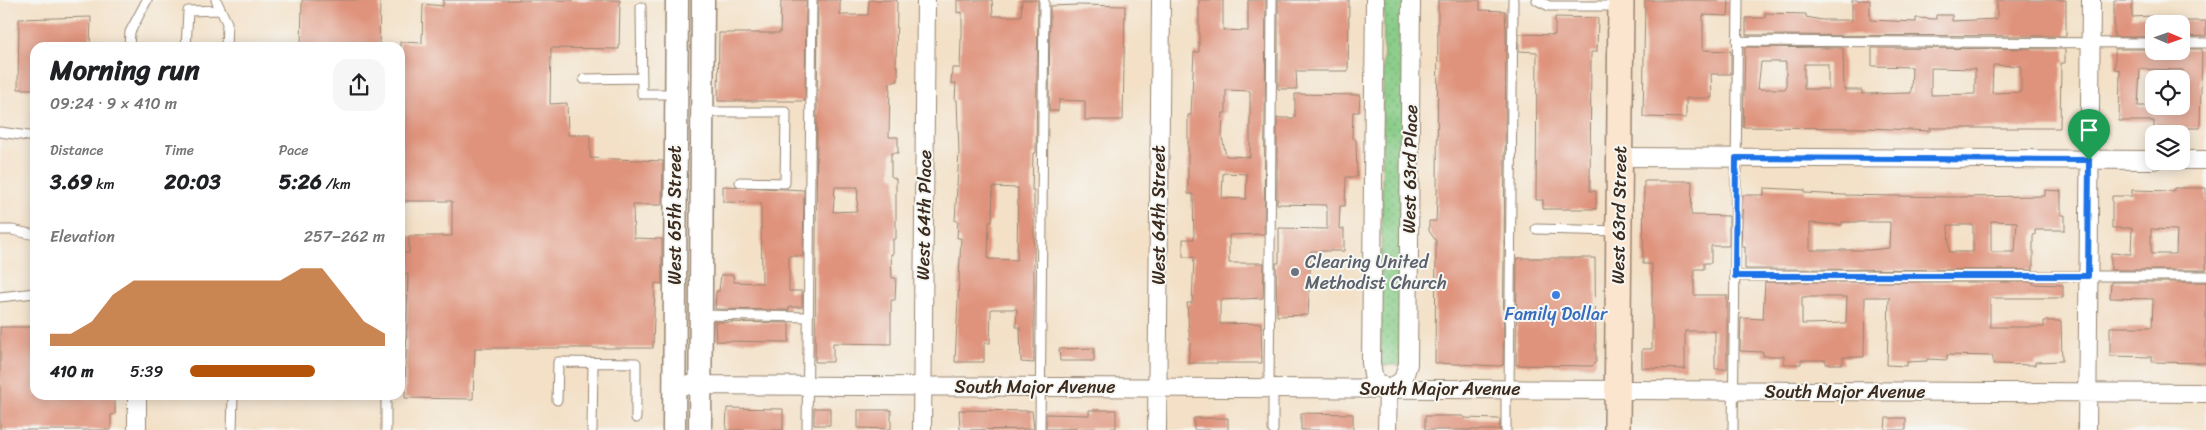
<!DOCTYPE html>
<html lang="en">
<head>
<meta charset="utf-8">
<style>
  :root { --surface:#fff; --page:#f6f6f6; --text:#202124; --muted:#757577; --accent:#b45309 }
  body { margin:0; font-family:Sriracha,sans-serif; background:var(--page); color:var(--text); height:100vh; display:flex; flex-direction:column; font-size:19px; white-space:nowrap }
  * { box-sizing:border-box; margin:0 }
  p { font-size:16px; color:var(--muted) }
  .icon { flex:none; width:28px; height:28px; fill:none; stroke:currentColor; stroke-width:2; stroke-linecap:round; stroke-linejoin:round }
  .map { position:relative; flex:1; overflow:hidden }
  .side { position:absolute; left:30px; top:42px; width:375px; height:358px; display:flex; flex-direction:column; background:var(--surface); border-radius:15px; box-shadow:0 2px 12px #0003 }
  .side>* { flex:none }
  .needle { width:32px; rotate:92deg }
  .fabs { position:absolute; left:2145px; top:15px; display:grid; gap:10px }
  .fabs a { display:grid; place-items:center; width:45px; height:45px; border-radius:10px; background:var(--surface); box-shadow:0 2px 12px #0003; font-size:25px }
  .pin { position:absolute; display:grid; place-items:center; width:42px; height:42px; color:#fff; margin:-51px -21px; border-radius:50% 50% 50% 0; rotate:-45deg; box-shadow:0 0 5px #0007 }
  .pin .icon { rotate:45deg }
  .round { display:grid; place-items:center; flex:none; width:52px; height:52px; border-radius:15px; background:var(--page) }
  .headline { display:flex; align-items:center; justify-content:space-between; height:85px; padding:0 20px }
  h1 { font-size:28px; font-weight:800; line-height:38px }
  .metrics { display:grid; grid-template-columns:repeat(3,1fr); gap:8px; height:85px; padding:5px 20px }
  .metrics div { display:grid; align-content:center }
  .metrics b { font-size:21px; font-weight:800 }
  .metrics small { font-size:14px; font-weight:400 }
  .metrics p { font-size:14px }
  .chart { height:140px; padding:10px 20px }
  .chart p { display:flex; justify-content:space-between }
  .chart svg { width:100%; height:90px; margin-top:5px; fill:var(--accent); opacity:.7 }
  ul { padding:0 20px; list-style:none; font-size:16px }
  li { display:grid; grid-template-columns:80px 60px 1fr; align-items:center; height:38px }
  li i { height:12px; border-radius:6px; background:var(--accent) }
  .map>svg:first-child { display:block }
</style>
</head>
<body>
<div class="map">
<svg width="2206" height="430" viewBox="0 0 2206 430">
  <defs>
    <pattern id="grass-dots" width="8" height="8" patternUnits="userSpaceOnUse" patternTransform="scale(1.25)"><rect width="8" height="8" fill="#85ca84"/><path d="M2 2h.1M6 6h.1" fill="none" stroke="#6ea46b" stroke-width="1.8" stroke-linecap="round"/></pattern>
  </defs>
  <rect width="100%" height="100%" fill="#f6f6f2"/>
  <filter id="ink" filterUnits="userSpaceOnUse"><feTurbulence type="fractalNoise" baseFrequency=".02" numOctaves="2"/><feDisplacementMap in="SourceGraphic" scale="10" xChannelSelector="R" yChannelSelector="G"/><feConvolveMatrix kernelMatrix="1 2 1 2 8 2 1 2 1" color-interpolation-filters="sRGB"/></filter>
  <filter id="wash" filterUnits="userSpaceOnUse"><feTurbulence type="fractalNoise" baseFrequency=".0096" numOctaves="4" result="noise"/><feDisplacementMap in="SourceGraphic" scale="20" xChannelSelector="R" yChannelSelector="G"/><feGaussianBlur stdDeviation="1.12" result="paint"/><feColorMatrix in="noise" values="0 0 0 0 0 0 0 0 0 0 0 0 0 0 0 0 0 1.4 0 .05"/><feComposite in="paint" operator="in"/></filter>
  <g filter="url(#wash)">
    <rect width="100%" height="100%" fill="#f3e0c6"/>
    <path fill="url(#grass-dots)" stroke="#607a51" d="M1384 0H1406L1403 365H1380Z"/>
    <g id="blocks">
      <path fill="#df937b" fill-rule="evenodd" d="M302 0H380L379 48H301Z
        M443 0H620L619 49 551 48 550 104 567 103 568 135H590V158L663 161 662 205H633L634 238 662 239V284L655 283 653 348H475L473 399 405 398 408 274 400 273V253H409V236H452V201H400V42L422 43 423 4 443 6Z
        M781 0H806L805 101H718L719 33H780Z
        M818 0H840V15H868L869 0H897L896 67H898V81L890 83 889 137H898V153H891V176L896 179V239H893V254H891L892 278H896L895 300H891V344L833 343V362H815ZM835 187H858L857 211 833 212Z
        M957 0H992L993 16H1021L1022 0H1038L1036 153H1033L1032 190H1034V363L1021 362 1020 327H1016L1017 309H991L990 343H984V362H955L961 238H957L958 221H955L959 152 957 100H955L956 83H951L952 68H960L961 39H962V12L957 13ZM993 187 1018 188 1017 260 988 259 989 222H992Z
        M1199 0H1223V30L1248 31V0H1266L1264 234 1229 235V263H1264L1263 298 1220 300V324L1261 323 1262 363H1188L1190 345 1187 303H1192L1194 257H1183V239H1194L1193 194H1188V115H1191L1194 52H1199ZM1226 90 1250 91V157L1226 156 1222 137 1223 113H1226ZM1223 173 1247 174 1246 199 1222 198Z
        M1278 0H1349L1348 71H1296L1297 89H1278Z
        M1438 0H1480V10L1505 11 1506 34 1503 365 1499 366 1435 363 1436 241 1429 231V221H1436L1437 199Z
        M1645 0H1729L1728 16 1703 15V50L1731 51V74H1711L1712 98H1686V118L1643 117Z
        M1852 0H1870V20L1916 22V18L1936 19V15H1952V21L1997 19V0H2066V36L1746 35V18H1765V13L1806 14V17L1822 20H1852Z
        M2114 0H2132V17L2152 16V37H2114Z
        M1078 5 1125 6 1123 120H1085V101L1059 100 1058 111H1049L1050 6Z
        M91 17 90 48H35V89H18L19 19Z
        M1555 17 1598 18 1597 52H1591L1590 191H1596V209H1543V200H1536L1537 52 1519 51V34L1555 35Z
        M2181 21H2206V36L2181 37Z
        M1745 47 1843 48 1844 90H1862V94L1911 93 1912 67 1872 66V48L2065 49V63H2061L2060 128H1930V131L1869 128 1743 127ZM1761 62H1786V89H1758ZM1804 64H1828V89H1804ZM1993 65 2021 66V92L1992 93ZM1931 68 1975 69V94L1931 95Z
        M2115 49H2151V53L2181 54V49H2202L2200 128H2154V121H2119L2120 70 2115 69ZM2140 69 2183 70 2182 106H2138Z
        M1295 94 1360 95 1359 112H1353L1352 137 1356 140 1357 177H1346L1345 206H1340L1339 229H1344V251H1311L1308 315 1277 316 1276 263H1279V228L1327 229V205L1277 204V118H1295Z
        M1644 181H1692L1691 215 1729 216V246H1711V263H1704V269H1694V295H1727V369H1715V331H1685V369L1642 368V349H1652V264H1643Z
        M723 186 804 190 803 256H789V291H802V307H789V310L715 309 716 291H719L721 275H733L734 282 762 283 761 203 723 202Z
        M1764 188 1805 190V193L1842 195 1953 197 2045 196V190L2061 191V215H2065V230H2035V235H2033V270L1745 269V247H1741L1743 195H1764ZM1991 221 2017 222 2015 252H1991ZM1842 222H1890L1889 248 1870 250H1810V223L1842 225ZM1948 225H1973V252H1949Z
        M2174 188H2206V270H2111V253L2131 254 2132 228H2112V196H2132V190L2174 191ZM2151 229 2177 230 2176 254H2151Z
        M1517 258H1595L1596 362 1592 366 1516 365Z
        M1765 282H2033V284L2063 285V298H1990V327H2044V321H2061L2062 361 2035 362V365L1993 364V356L1947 355V360L1927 359V361L1907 362V366L1887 365 1889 297H1865L1864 357H1843V364H1826V360H1801V364H1784V356H1763V352L1740 351 1741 318 1763 319ZM1802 297H1847L1846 323 1802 324Z
        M2111 282H2206V363L2152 362V357L2110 356V327H2152L2153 299 2110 298Z
        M715 322 789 323V342L716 341Z
        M0 327H35V395H115V414L111 415V430H0Z
        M1094 348V361H1060L1059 349Z
        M727 408 783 409V430H726Z
        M814 408H830V425H814Z
        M858 410H891V429L858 428Z
        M959 410 1032 411 1034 429 960 430Z
        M1089 410H1116V428L1046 429V414L1089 415Z
        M1301 413 1353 414V430H1301Z
        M1425 416H1464V418L1500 419V430H1425Z
        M1194 418H1228V430H1194Z
        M1886 418H1906V430H1885Z"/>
    </g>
  </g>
  <g filter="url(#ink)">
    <use href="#blocks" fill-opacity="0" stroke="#978572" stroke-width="1"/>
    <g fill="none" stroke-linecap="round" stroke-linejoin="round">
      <defs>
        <path id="service" d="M216 0 227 23 226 48
          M1537 0 1549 6H1620
          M641 7 642 94H675
          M1737 41 2154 43
          M2181 43H2206
          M129 48 130 32 147 0
          M186 48 188 11 221 10
          M584 79 642 78
          M703 112H786L785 183 740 182
          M0 132 35 137
          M1536 229 1619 231
          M0 230H12L35 235
          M1735 276H2206
          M0 297 35 293
          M701 315 808 317
          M1269 389 1272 0
          M1509 389 1513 0
          M386 395V430
          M557 400 558 362 636 363V418
          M232 430 233 395
          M592 430 593 363
          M807 430 812 0
          M1040 430 1044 0
          M1273 430V389
          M1506 430V389
          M1733 430 1738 0"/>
        <path id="minor" d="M1375 0 1371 363 1374 380 1388 390
          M1620 157 2154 160
          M2181 160H2206
          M674 385 2206 393
          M1388 390 1403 380 1408 364 1411 0
          M137 430V395
          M922 430 926 0
          M1157 430 1161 0
          M1387 430 1388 390
          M2087 430 2091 0"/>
        <path id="tertiary" d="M674 430 677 0
          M700 430 703 0"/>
        <path id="secondary" d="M1617 430 1621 0"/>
      </defs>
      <use href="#service" stroke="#978572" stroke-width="11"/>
      <use href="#minor" stroke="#978572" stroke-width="20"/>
      <use href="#tertiary" stroke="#978572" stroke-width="25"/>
      <use href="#secondary" stroke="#978572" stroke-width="28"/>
      <use href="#service" stroke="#fff" stroke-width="9"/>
      <use href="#minor" stroke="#fff" stroke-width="18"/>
      <use href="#tertiary" stroke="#fff" stroke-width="22"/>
      <use href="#secondary" stroke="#fce5cf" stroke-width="25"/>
    </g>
  </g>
  <g fill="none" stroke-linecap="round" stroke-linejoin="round" filter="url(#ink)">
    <defs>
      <path id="route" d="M1736 158 2089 160 2088 276H1735Z"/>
    </defs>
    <use href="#route" stroke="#fff" stroke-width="10"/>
    <use href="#route" stroke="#1a73e8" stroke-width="6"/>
  </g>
  <circle fill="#6b7280" stroke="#f6f6f2" stroke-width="2" cx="1295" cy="272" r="5"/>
  <circle fill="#3f7fe0" stroke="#f6f6f2" stroke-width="2" cx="1556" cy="295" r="5"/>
  <g text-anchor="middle" stroke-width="4" stroke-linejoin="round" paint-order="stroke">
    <g font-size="18" fill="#3b2a1e" stroke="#f6f6f2">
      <text transform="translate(1410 169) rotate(-89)" y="6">West 63rd Place</text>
      <text transform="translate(675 215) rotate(-90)" y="6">West 65th Street</text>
      <text transform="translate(924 215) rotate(-89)" y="6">West 64th Place</text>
      <text transform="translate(1159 215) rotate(-90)" y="6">West 64th Street</text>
      <text transform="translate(1619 215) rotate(-89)" y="6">West 63rd Street</text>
      <text x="1035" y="393">South Major Avenue</text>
      <text x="1440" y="395">South Major Avenue</text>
      <text x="1845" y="398">South Major Avenue</text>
    </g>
    <g font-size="18" fill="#5b616d" stroke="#f6f6f2" text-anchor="start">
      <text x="1305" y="268">Clearing United<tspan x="1305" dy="21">Methodist Church</tspan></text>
    </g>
    <g font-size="18" fill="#366cbe" stroke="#f6f6f2">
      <text x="1556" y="320">Family Dollar</text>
    </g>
  </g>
</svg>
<div class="fabs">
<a><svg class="needle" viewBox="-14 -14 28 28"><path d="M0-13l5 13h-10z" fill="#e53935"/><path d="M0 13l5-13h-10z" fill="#757577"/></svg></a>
<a><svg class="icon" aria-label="locate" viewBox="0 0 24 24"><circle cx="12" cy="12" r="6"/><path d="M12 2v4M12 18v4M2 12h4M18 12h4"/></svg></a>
<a><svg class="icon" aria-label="layers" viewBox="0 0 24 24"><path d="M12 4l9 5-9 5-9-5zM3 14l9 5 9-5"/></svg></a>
</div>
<div class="pin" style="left:2089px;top:160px;background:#1e9e55"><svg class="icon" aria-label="arrive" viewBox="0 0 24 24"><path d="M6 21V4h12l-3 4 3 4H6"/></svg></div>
<section class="side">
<div class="headline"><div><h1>Morning run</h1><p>09:24 · 9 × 410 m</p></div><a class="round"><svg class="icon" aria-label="share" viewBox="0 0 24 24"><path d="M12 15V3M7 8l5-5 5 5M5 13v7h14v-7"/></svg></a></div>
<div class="metrics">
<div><p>Distance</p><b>3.69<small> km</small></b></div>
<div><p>Time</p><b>20:03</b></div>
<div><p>Pace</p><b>5:26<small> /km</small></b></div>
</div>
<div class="chart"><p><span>Elevation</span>257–262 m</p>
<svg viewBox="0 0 160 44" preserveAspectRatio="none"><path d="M0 44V38L10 38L20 32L30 19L40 12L50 12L60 12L70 12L80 12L90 12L100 12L110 12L120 6L130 6L140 19L150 32L160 38V44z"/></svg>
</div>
<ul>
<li><b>410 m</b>5:39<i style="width:64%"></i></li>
</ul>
</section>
</div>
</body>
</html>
